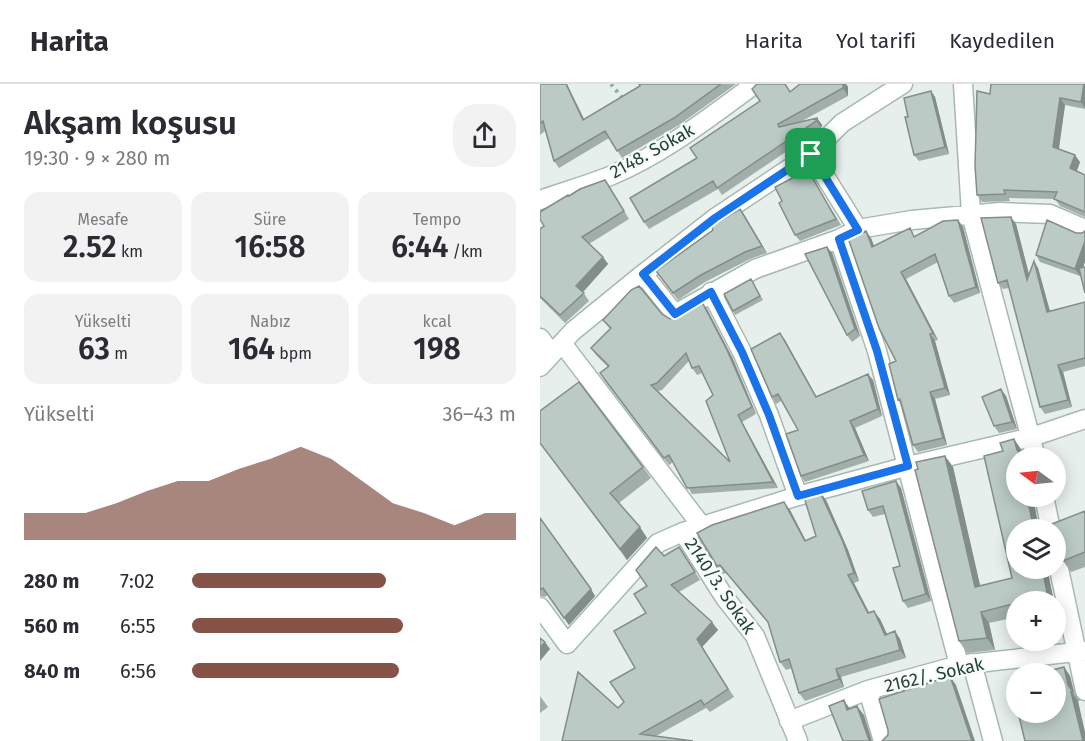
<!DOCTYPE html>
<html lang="tr">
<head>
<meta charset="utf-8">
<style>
  :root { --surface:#fff; --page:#f2f2f3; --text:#2b2b33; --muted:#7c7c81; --line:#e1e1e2; --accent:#855347 }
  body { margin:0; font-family:"Fira Sans",sans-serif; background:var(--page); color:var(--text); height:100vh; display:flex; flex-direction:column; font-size:22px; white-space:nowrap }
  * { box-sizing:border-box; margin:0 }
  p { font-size:20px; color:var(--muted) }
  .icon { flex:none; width:33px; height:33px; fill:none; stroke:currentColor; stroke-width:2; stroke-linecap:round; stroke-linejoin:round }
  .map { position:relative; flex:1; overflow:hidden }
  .side { display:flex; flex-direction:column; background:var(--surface); width:540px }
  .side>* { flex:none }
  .needle { width:39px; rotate:285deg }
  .controls { position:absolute; left:466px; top:363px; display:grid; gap:12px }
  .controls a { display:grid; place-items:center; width:60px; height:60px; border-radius:50%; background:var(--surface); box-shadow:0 3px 15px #0003; font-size:30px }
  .pin { position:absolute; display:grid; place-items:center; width:51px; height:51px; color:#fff; margin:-26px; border-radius:12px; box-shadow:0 3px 9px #0006 }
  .round { display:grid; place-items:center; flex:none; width:63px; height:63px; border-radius:24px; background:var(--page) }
  .head { display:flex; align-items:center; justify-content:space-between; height:102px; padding:0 24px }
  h1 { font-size:33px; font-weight:600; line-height:45px }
  .figures { display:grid; grid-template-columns:repeat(3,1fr); gap:9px; height:102px; padding:6px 24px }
  .figures div { display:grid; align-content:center; border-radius:15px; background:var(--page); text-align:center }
  .figures b { font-size:30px; font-weight:600 }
  .figures small { font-size:16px; font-weight:400 }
  .figures p { font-size:16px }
  .chart { height:168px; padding:12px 24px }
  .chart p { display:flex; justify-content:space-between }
  .chart svg { width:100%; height:108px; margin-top:6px; fill:var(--accent); opacity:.7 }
  ul { padding:0 24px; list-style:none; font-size:20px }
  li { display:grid; grid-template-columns:96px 72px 1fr; align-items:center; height:45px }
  li i { height:15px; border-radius:8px; background:var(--accent) }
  header { display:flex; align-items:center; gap:36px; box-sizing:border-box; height:84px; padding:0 30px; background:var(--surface); border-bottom:2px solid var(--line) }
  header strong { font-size:28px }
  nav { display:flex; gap:33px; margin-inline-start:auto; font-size:21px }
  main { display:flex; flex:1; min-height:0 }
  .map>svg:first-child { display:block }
</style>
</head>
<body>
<header>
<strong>Harita</strong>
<nav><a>Harita</a><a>Yol tarifi</a><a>Kaydedilen</a></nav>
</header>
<main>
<section class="side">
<div class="head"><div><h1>Akşam koşusu</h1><p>19:30 · 9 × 280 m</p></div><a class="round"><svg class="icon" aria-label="share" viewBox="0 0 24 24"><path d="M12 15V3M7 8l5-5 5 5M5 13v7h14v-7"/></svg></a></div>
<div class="figures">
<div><p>Mesafe</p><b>2.52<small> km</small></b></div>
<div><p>Süre</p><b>16:58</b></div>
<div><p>Tempo</p><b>6:44<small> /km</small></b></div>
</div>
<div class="figures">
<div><p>Yükselti</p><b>63<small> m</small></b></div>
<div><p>Nabız</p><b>164<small> bpm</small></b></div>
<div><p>kcal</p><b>198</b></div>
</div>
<div class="chart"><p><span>Yükselti</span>36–43 m</p>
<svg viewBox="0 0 160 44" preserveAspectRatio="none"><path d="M0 44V33L10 33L20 33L30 29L40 24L50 20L60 20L70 15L80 11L90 6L100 11L110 20L120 29L130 33L140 38L150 33L160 33V44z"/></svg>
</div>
<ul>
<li><b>280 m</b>7:02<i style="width:60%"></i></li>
<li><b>560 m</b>6:55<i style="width:65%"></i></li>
<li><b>840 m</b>6:56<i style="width:64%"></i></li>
</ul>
</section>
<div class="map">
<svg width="545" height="657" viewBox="0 0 545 657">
  <rect width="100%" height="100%" fill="#e6efeb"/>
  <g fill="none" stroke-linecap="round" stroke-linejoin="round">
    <defs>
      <path id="minor" d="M423 0 431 130 496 374
        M271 70 318 145
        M0 116C23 108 47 101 70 92 123 70 170 33 215 0
        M299 155 337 267 419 581
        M103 190 135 230 215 185 299 155 318 145 372 136 460 128 510 130 545 145
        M171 208 202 268 229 331 258 412
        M0 254 12 270
        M22 259 161 441
        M0 283 33 247 103 190 175 134 271 70 302 39 363 0
        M504 412 511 446
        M143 448 185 514 215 552 258 657
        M516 471 545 607
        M0 523 27 560 118 459 143 448 258 412 368 382 492 353 545 335
        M432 579 453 657
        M328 606 343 657
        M249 637 328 606 419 581 545 567"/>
    </defs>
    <use href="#minor" stroke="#a8b8b2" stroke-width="21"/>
    <path stroke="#86b3a5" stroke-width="4" stroke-dasharray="3 4.5" stroke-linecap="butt" d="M71 0 84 16"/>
    <use href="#minor" stroke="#fff" stroke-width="18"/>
  </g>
  <path fill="#a1aea9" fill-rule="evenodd" d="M0 0 44 35 100 2 99 0H196L139 41 82 74 69 54 19 84 14 77 5 47 0 51Z
    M260 0H306L308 3V12L262 37 277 34 282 41 281 44 182 111 178 105 109 145 104 138 157 74 220 17 251 8Z
    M545 0V25L525 21 519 65 540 78 537 87 545 91V133L520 122 515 115 469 114 470 117 442 118 437 111 450 10Z
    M391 7 395 13 409 70 379 77 374 71 368 33Z
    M272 93 301 141 260 157 255 151 242 117Z
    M65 96 89 135 49 160 63 173 68 180 43 208 49 217 25 239 0 214V145L4 142 29 112Z
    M200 125 227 169 210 175 165 198 138 216 116 187 173 146Z
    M418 136 423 143 440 209 414 219 409 212 398 178 366 195 398 256 395 257 410 311 395 315 407 361 378 368 373 361 361 320 358 316 356 277 326 147 331 154 334 162 375 152Z
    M476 140 489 191 498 184 510 227 545 218V282L523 288 532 323 505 330 500 323 469 204 463 205 458 199Z
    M287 163 292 169 320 252 312 258 307 251Z
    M496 171 543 183 540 192 500 178Z
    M211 195 223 216 195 231 193 227Z
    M167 225 192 273 216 330 202 338 238 404 152 410 133 378 129 381 64 296 68 283 56 271 51 264 70 245 63 236 122 230 130 235ZM149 277 152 284 157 291 162 289 173 311 190 378 118 307 122 306Z
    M245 256 276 312 333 296 342 332 315 344 329 377 265 398 261 392 258 346 241 317 236 320 232 313Z
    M466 312 477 345 459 349 454 342Z
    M474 355 482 367 484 374H477V412H493V414L499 445H506L545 427V483L531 488 523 477 519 460 516 461V446H477V484H507L514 518H477V533L449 539 455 566 427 569 419 557 378 385 405 372 413 383 440 502 472 494 463 367Z
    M0 359 103 383 111 394 79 419 107 454 87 476Z
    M361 404 391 517 368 524 363 517 360 482 345 430 333 433 328 426Z
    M280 408 286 416 308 466 319 497 314 499 329 528 340 535 347 550 360 555 366 574 301 593 304 603 265 617 259 609 252 584 246 586 240 578 229 540 186 489 183 490 177 482 250 426 266 457 276 452Z
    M0 434 55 512 29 541 8 510 5 513 0 512Z
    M139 463 160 496 139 508 178 546 162 563 194 613 170 628 166 624 116 652 22 657 78 624 84 618 95 584 106 529 107 502 124 472Z
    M516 525 521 548 516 550Z
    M524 583 530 592 534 608 540 617H538L545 657Z
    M0 612 8 623 0 629Z"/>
  <path fill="#838d89" d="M26 0H27L48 43 43 36Z
    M303 0H306L308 3V12L303 4Z
    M544 0H545V24L541 18Z
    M391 7 395 13 409 70 405 63Z
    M520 14 525 21 518 70 513 63Z
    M277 34 282 41 281 44 276 37Z
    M535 71 540 78 535 91 530 84Z
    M200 125 205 132 227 169 222 162Z
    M471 133 476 140 492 202 487 196Z
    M418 136 423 143 440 209 436 203Z
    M326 147 331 154 337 170 332 163Z
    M545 157V178L540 192 535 185Z
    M287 163 292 169 320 252 315 245Z
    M63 173 68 180 42 209 36 202Z
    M494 177 498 184 512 235 507 228Z
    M361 188 366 195 398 256 393 249Z
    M162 218 167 225 192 273 216 330 212 323Z
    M240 249 245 256 280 319 276 313Z
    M390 250 395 257 410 311 405 304Z
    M518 281 523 288 532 323 528 316Z
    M328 290 333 296 342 332 338 325Z
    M461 305 466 312 477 345 472 338Z
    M390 308 395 315 407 361 403 354Z
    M198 331 202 338 238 404 233 398Z
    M310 337 315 344 329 377 324 371Z
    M474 355 482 367 484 374H483L477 366Z
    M405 372 413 383 443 514 435 503Z
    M356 397 361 404 391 517 386 510Z
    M280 408 286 416 308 466 319 497 314 489Z
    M487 412H493V414L499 446 492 437Z
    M244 418 250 426 270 465 265 457Z
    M100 443 107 454 87 476 80 465Z
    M502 484H507L514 518H509Z
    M308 491 314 499 333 537 328 529Z
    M51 505 55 512 29 541 24 534Z
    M516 525 521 548 516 541Z
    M334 527 340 535 351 559 345 551Z
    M441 528 449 539 455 566 447 554Z
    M172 538 178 546 162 563 194 613 157 555Z
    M355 547 360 555 366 574 360 566Z
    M5 558 10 565 0 577V564Z
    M524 583 530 592 534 608 528 601Z
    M296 585 301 593 304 603 299 595Z
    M410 592 416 601 435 657H432Z
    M531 608 538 617 545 648V657H543Z
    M304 616 310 625 307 626Z
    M317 622 324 631 332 657H329Z"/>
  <path fill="#bbcac4" stroke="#838d89" stroke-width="1.5" fill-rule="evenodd" d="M0 0H26L43 36 100 2 99 0H181L134 34 77 67 65 47 14 77 3 37 0 40Z
    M217 0H245L250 8 260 0H303V4L238 40 239 43 277 34 276 37 177 104 173 97 104 138 90 114 157 74 150 64 220 17 212 5Z
    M451 0H544L541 18 520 14 513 63 535 71 530 84 545 91V128L514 115 517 108 464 106 465 110 437 111 435 82 437 7 450 10Z
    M391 7 405 63 374 71 365 33H368L364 14Z
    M268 86 296 135 255 151 239 119 242 117 235 103Z
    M65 96 84 127 42 153 63 173 36 202 44 209 20 231 0 212V145L4 142 0 135V128L28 111 29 112 40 105Z
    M200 125 222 162 205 168 161 191 133 209 116 187 173 146 171 142Z
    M471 133 487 196 494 177 507 228 545 218V274L518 281 528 316 500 323 467 196 458 199 441 134Z
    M418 136 436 203 409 212 395 170 361 188 393 249 390 250 405 304 390 308 403 354 373 361 360 315 358 316 349 280 356 277 339 244 308 154 326 147 332 163 370 144 374 153 403 137Z
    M507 136 536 149H542L545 147V157L535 185 496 171Z
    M287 163 315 245 307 251 265 170Z
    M545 183V209L539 184Z
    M211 195 220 212 193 227 184 210Z
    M99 202 122 230 130 235 162 218 187 266 212 323 198 331 233 398 147 404 129 371 124 374 60 289 69 282 51 264 71 244 63 236 91 206ZM146 269 152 284 159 282 173 311 166 317 190 378 111 301 117 299Z
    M240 249 276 313 328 290 338 325 310 337 324 371 261 392 246 350 258 346 238 310 232 313 211 265Z
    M39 298 103 383 70 409 100 443 80 465 0 359V327Z
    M461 305 472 338 454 342 442 313Z
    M474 355 477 366 483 374H477V412H487L492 437 499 445H506L512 440 545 427V468L523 477 516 452V446H477V484H502L509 518H477V519L441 528 447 554 419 557 375 386 378 385 376 378 405 372 435 503 472 494 444 372 463 367 460 359Z
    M356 397 386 510 363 517 353 484 360 482 343 422 328 426 322 407Z
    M280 408 303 458 314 489 308 491 328 529 334 527 345 551 355 547 360 566 296 585 299 595 259 609 249 575 240 578 228 538 180 481 177 482 157 449 172 441 244 418 265 457 276 452 264 413Z
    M0 434 51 505 24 534 3 504 0 506Z
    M116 463 124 472 139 463 155 488 131 501 172 538 157 555 188 605 164 621 161 616 100 650 153 657H22L38 588 78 624 84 618 70 598 95 584 74 547 106 529 94 510 107 502 96 486Z
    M0 554 5 558 0 564Z
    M524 583 528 601 533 608H531L543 657H485L478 628H516V590H497Z
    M410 592 432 657H342L348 651V646L339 615Z
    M477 594V625L470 596Z
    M304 616 307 626 317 622 329 656 331 657H303L289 622Z"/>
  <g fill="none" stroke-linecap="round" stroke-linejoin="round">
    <defs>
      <path id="route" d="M271 70 318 146 299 155 337 267 368 382 258 412 229 331 202 268 171 208 135 230 103 190 175 134Z"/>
    </defs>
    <use href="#route" stroke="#fff" stroke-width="12"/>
    <use href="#route" stroke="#1a73e8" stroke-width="8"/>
  </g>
  <g text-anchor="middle" stroke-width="5" stroke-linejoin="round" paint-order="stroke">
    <g font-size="18" fill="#24423a" stroke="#f7fbf9">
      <text transform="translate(112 67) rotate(-29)" y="6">2148. Sokak</text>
      <text transform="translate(180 502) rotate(56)" y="6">2140/3. Sokak</text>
      <text transform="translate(394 591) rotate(-13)" y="6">2162/. Sokak</text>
    </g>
  </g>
</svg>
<div class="controls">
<a><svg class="needle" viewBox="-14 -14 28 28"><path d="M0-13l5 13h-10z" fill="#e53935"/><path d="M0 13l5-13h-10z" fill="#7c7c81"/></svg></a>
<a><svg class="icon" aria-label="layers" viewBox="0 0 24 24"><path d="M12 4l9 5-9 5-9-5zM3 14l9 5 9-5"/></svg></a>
<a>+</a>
<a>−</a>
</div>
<div class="pin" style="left:271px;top:70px;background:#1e9e55"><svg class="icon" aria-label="arrive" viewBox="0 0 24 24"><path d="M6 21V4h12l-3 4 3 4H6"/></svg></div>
</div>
</main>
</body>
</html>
